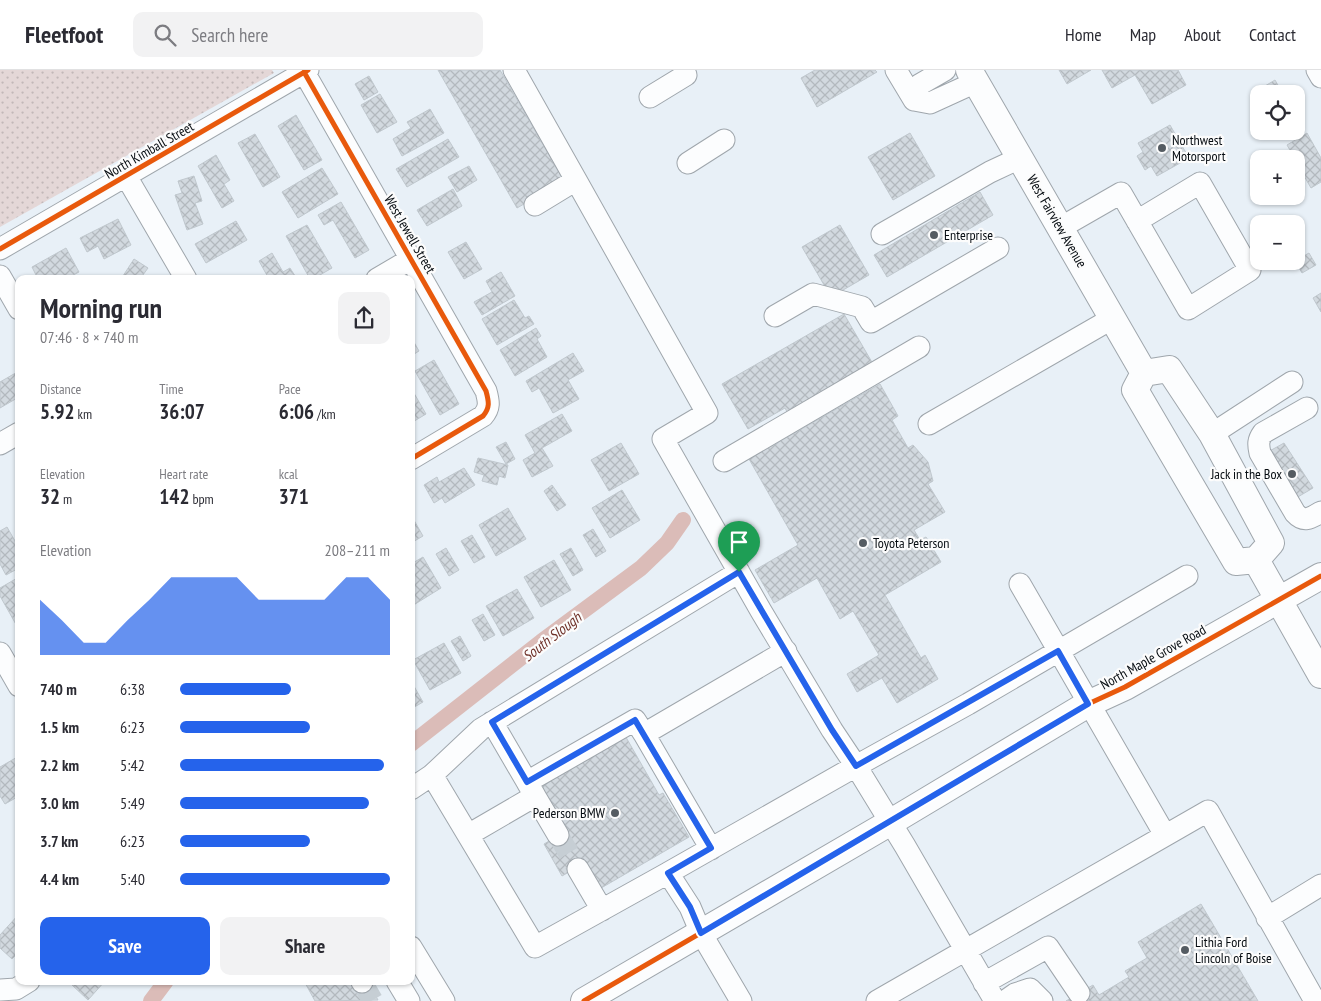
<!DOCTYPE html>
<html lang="en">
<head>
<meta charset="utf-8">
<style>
  :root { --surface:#fff; --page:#f2f2f3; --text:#2b2b33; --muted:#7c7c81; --line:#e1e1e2; --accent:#2563eb }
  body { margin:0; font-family:"PT Sans Narrow",sans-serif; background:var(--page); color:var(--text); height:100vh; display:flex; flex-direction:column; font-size:19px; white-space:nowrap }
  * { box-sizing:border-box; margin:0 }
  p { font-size:16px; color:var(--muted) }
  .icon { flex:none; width:28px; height:28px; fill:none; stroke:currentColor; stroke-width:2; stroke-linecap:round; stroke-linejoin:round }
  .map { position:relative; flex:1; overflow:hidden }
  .side { position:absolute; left:15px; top:205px; width:400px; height:710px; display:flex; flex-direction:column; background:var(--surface); border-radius:10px; box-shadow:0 1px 4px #0004 }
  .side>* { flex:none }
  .buttons { position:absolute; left:1250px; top:15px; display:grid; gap:10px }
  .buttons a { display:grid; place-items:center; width:55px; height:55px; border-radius:10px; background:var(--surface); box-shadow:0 1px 4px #0004; font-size:25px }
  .pin { position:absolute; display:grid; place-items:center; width:42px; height:42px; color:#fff; margin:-51px -21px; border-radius:50% 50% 50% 0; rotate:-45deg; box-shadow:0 0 5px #0007 }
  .pin .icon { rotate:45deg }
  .round { display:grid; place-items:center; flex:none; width:52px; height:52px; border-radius:10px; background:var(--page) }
  .headline { display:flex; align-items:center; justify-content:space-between; height:85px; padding:0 25px }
  h1 { font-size:28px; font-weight:600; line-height:38px }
  .figures { display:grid; grid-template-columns:repeat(3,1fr); gap:8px; height:85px; padding:5px 25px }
  .figures div { display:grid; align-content:center }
  .figures b { font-size:21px; font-weight:600 }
  .figures small { font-size:14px; font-weight:400 }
  .figures p { font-size:14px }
  .chart { height:140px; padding:10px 25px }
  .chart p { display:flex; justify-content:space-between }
  .chart svg { width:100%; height:90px; margin-top:5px; fill:var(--accent); opacity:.7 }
  .button { display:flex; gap:10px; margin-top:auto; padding:10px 25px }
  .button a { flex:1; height:58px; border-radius:10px; background:var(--accent); color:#fff; font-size:20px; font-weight:600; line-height:58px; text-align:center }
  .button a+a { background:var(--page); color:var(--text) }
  ul { padding:0 25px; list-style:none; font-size:16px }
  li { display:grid; grid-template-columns:80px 60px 1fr; align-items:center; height:38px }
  li i { height:12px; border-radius:6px; background:var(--accent) }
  header { display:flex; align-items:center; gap:30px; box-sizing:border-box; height:70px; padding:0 25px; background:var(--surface); border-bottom:1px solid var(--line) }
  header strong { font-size:24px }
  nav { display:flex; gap:28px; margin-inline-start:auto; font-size:18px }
  .search { width:350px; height:45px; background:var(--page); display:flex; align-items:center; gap:12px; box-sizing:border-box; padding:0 18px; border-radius:10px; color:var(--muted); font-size:19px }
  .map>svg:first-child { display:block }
</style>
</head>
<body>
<header>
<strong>Fleetfoot</strong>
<div class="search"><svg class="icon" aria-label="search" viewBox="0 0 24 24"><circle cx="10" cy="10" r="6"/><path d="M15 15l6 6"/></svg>Search here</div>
<nav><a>Home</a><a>Map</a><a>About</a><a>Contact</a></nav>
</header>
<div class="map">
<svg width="1321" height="931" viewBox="0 0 1321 931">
  <defs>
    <pattern id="grass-dots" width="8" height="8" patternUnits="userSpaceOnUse" patternTransform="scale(1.25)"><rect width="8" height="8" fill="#e4d7d7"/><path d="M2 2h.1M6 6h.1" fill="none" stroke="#c2b7b8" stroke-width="1.8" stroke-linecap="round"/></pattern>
    <pattern id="building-cross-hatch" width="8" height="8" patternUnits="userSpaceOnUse" patternTransform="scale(1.25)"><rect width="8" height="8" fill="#d2d9df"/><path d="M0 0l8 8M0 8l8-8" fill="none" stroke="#b3b9be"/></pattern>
  </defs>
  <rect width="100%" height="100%" fill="#e8f0f7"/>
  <path fill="url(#grass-dots)" d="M0 0H272L274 3 0 157Z"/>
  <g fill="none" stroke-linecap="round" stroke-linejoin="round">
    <path stroke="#dbbcb8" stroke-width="16" d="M411 674 541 572 641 498 667 473 683 450
      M151 931 166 911"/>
  </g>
  <path fill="url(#building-cross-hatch)" stroke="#c0c8ce" d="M438 0H500L564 111 517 138Z
    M815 0H875L877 2 817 37 801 8Z
    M1059 0H1091L1067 14Z
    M1102 0H1178L1186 15 1152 34 1135 5 1112 18Z
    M369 6 378 22 364 30 355 14Z
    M1275 10 1283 24H1259V28L1255 22Z
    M380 24 397 52 377 63 361 35Z
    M430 39 444 63 402 86 393 69 411 58 407 52Z
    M296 45 322 90 304 100 278 56Z
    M1170 55 1189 88 1157 106 1151 96 1145 100 1137 86 1143 82 1138 73Z
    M910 63 935 106 893 130 868 87Z
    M1307 63 1321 88V112L1311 118 1296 92V89H1295L1287 75Z
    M255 64 280 107 263 117 238 73Z
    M448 69 459 87 407 117 396 99Z
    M216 85 230 110 224 114 234 131 222 138 198 96Z
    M469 96 477 110 457 122 448 107Z
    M322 98 338 124 298 148 282 122Z
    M194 106 202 131 195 133 203 154 187 160 175 125 182 123 178 111Z
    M453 119 462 136 427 156 417 140Z
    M980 122 993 145 887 207 874 185Z
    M341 132 369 180 355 188 333 150 324 155 318 145Z
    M118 149 131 175 104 189 98 176 87 182 80 168Z
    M236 151 247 170 206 193 195 174Z
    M307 155 332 198 313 209H310L286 166Z
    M840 155 869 205 831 227 802 177Z
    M466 172 482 199 464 209 448 182Z
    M66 178 79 202 66 209H38L32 197Z
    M272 183 283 202 290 198 297 209H269L259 191Z
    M1309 183 1316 195 1302 203 1295 191Z
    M134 189 148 198 140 209H121Z
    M501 202 515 226 482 245 474 232 492 222 486 211Z
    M1321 223V242L1313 228Z
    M514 230 525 248 529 246 534 254 497 275 482 249Z
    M844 244 873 294 791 349 785 338 748 359 722 314Z
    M536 258 541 266 537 269 547 287 515 306 500 280Z
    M411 267 419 281 411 286Z
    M573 283 584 301 568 310 579 329 553 343 539 318 532 322 526 311Z
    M434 290 459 334 440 345 415 301Z
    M19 301V327L0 338V312Z
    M880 314 898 346 892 350 908 378 913 375 928 392 933 411 928 414 945 442 914 460 920 470 926 467 941 492 885 525 921 588 925 585 938 609 897 633 882 608 857 622 847 604 879 585 853 541 840 549 817 508 774 533 755 500 798 475 749 389Z
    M411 318 426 344 411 353Z
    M562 344 572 361 542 378 553 396 532 407 523 390 535 383 525 365Z
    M506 372 515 389 506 394 496 377Z
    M621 373 639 404 609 421 591 390Z
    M1284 373 1313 418 1291 431 1266 383Z
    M478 388 508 395 505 408 499 406 497 415 482 411 484 405 474 402Z
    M464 398 475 415 445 433 442 428 434 433 424 415 437 407 439 412Z
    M552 415 566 435 557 441 544 421Z
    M622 420 640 450 610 468 592 438Z
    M508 438 526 469 496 486 479 455Z
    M411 445 423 466 411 473Z
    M7 457 19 478V498L6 505 0 494V461Z
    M593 459 606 481 596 487 583 465Z
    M472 465 485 487 474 493 461 471Z
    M446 478 459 500 449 506 436 484Z
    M571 478 583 500 573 506 560 484Z
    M423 487 441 518 412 536 411 494Z
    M554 490 571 520 541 537 524 507Z
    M19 507V558H18L0 526V518Z
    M517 519 534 548 503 566 486 536Z
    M483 544 495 565 484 571 472 550Z
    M460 566 471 586 463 591 451 571Z
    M444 573 461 603 430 620 413 590Z
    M411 611 423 632 411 639Z
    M623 662 659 725 663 723 689 767 596 821 581 795 562 806 544 774 566 761 537 712Z
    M19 686V726L5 734 0 726V697Z
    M1201 834 1258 931H1066L1093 915 1099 925 1129 907 1125 901 1147 888 1138 872Z
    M19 844V882L12 889 0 878V865Z
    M75 911H105L88 930 72 915Z
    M304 911H367L378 930 315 931Z"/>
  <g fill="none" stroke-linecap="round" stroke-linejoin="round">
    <path stroke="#c6ced4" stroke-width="21" stroke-dasharray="21 11" stroke-linecap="butt" d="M558 765 578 799
      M362 912 373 931"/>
    <defs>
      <path id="minor" d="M514 0 576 110 535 135
        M896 0 914 30
        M1317 0 1321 7
        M304 2 486 321C489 332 490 338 483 346L411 389
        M650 27 686 5
        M914 30 930 33 976 12
        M914 30 919 15 945 0
        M688 93 724 70
        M126 106 186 209
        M576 110 707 343 663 369 761 541 832 660 856 696 968 634 1187 506
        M1060 158 1121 123 1188 239 1250 200 1200 113 1137 151
        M882 164 990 102 1020 88
        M0 179 308 0
        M0 206 19 239
        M377 209 411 189
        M775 246 813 224 862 237 871 252 998 178
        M1307 338 1263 363C1258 370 1258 374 1260 383L1295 443C1304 453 1311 448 1321 442
        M929 354 1113 248
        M1212 364 1292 312
        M0 374 19 363
        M724 391 919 277
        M1020 514 1165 765
        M0 583 19 616
        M492 652 527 712
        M644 664 711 779
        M432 705 481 659 739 502
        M411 719 432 705 535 877 668 803 690 837 701 863 741 931
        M535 726 558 765
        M468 765 535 726 527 712 635 650 644 664 786 581
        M578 799 602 840
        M668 803 856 696 905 776 995 931
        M1267 848 1321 815
        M411 877 444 931
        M362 911V912
        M397 911 409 931
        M984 913 1048 877 1079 923
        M0 920 16 919 29 911
        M877 931 1208 741 1315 931
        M1005 931 1015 924 1030 919 1042 931"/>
      <path id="major" d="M969 0 1144 303
        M1169 299 1212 364 1271 473 1256 490 1236 492 1135 320 1144 303Z
        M1256 490 1321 605
        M584 931 891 752 1088 634 1125 617 1321 506"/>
    </defs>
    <use href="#minor" stroke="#9fa6ac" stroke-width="23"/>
    <use href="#major" stroke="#9fa6ac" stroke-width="28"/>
    <use href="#minor" stroke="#fcfdfe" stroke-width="21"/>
    <use href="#major" stroke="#fcfdfe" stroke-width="26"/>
    <defs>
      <path id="cycleway" d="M304 2 486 321C489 332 490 338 483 346L411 389
        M0 179 308 0
        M584 931 891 752 1088 634 1125 617 1321 506"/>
    </defs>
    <use href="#cycleway" stroke="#fcfcfc" stroke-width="8"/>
    <use href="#cycleway" stroke="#e8590c" stroke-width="5"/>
  </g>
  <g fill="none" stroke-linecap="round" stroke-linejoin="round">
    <defs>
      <path id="route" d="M739 502 832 660 856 696 1058 581 1088 634 701 863 690 837 668 803 711 778 635 650 527 712 492 652Z"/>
    </defs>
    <use href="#route" stroke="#fff" stroke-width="10"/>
    <use href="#route" stroke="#2563eb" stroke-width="6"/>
  </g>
  <g fill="#555c62" stroke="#fcfcfc" stroke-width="2">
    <circle cx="1162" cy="78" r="5"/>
    <circle cx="934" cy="165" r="5"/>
    <circle cx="1292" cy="404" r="5"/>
    <circle cx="863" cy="473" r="5"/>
    <circle cx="615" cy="743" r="5"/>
    <circle cx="1185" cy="880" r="5"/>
  </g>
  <g text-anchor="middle" stroke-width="4.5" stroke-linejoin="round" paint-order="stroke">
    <g font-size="14" fill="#060c11" stroke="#fcfcfc" text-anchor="start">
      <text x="1172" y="75">Northwest<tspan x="1172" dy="16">Motorsport</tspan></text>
      <text x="944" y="170">Enterprise</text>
      <text x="1282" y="409" text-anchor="end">Jack in the Box</text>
      <text x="873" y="478">Toyota Peterson</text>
      <text x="605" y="748" text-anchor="end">Pederson BMW</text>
      <text x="1195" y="877">Lithia Ford<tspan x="1195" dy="16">Lincoln of Boise</tspan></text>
    </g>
    <g font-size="14" fill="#060c11" stroke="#fcfcfc">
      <text transform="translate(149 80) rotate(-30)" y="5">North Kimball Street</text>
      <text transform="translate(1057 151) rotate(60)" y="5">West Fairview Avenue</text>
      <text transform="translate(410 164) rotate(60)" y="5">West Jewell Street</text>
      <text transform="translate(1153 587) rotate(-29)" y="5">North Maple Grove Road</text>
    </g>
    <g font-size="15" font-style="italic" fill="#6e3028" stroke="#fcfcfc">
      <text transform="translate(552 567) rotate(-38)" y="5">South Slough</text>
    </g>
  </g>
</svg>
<div class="buttons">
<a><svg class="icon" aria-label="locate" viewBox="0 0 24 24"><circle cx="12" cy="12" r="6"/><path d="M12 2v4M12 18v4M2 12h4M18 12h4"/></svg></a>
<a>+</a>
<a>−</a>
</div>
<div class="pin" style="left:739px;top:502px;background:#1e9e55"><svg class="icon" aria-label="arrive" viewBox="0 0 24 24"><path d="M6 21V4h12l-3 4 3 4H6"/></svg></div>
<section class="side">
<div class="headline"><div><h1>Morning run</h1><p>07:46 · 8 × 740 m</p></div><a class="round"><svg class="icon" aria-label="share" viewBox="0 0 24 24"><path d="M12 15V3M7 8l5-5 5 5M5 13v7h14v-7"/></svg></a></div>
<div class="figures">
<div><p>Distance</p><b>5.92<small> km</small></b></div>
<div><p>Time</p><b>36:07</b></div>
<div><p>Pace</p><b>6:06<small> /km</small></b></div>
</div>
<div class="figures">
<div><p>Elevation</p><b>32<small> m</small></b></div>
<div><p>Heart rate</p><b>142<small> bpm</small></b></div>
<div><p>kcal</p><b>371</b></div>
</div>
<div class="chart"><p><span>Elevation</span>208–211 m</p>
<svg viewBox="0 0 160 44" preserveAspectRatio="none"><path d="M0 44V17L10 27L20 38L30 38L40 27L50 17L60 6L70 6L80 6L90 6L100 17L110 17L120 17L130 17L140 6L150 6L160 17V44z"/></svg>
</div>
<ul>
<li><b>740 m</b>6:38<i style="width:53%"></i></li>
<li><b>1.5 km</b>6:23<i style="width:62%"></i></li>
<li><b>2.2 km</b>5:42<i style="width:97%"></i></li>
<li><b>3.0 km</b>5:49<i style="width:90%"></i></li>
<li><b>3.7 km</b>6:23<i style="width:62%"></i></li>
<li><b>4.4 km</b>5:40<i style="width:100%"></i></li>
</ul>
<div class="button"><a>Save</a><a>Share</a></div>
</section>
</div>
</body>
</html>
